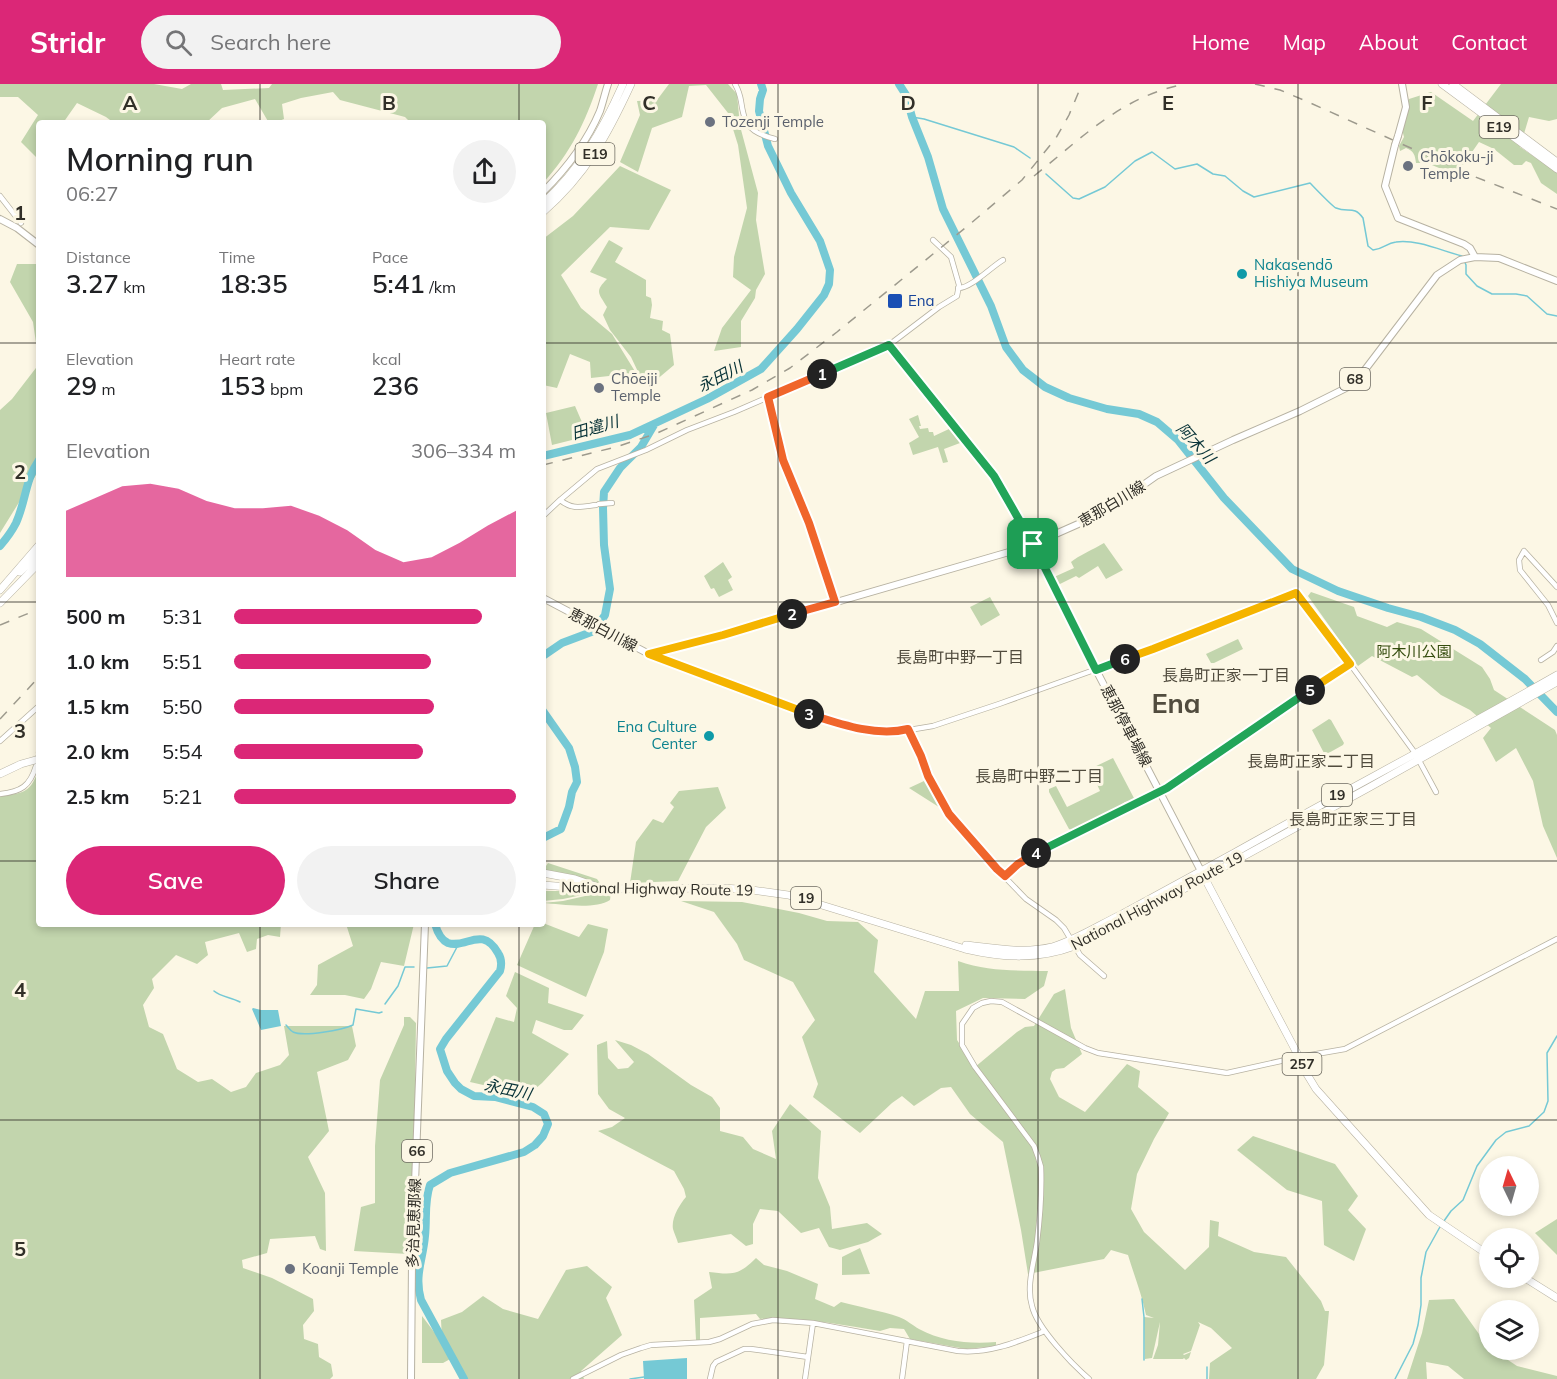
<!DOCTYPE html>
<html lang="en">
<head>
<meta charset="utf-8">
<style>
  :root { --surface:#fff; --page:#f2f2f2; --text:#202124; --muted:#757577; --accent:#db2777 }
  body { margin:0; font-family:Mulish,"Noto Sans JP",sans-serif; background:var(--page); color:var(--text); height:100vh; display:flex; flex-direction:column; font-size:22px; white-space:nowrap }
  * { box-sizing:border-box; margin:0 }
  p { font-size:20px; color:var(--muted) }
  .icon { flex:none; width:33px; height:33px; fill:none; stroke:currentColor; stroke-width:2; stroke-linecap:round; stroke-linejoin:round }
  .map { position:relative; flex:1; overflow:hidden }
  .sheet { position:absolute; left:36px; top:36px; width:510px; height:807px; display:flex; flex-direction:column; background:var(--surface); border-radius:6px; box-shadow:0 3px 9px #0003 }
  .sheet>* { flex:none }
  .needle { width:39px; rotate:355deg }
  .buttons { position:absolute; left:1479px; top:1072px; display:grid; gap:12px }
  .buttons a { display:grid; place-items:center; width:60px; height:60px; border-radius:50%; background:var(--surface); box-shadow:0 3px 9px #0003; font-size:30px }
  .pin { position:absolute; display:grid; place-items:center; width:51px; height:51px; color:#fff; margin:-26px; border-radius:12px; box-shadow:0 3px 9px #0006 }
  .km { position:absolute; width:30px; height:30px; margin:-15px; border-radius:50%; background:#222; color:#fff; font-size:16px; line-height:30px; text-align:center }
  .round { display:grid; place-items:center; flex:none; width:63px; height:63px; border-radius:32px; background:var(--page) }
  .overview { display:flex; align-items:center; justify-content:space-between; height:102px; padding:0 30px }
  h1 { font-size:33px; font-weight:600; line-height:45px }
  .figures { display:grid; grid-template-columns:repeat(3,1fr); gap:9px; height:102px; padding:6px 30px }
  .figures div { display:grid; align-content:center }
  .figures b { font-size:26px; font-weight:600 }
  .figures small { font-size:16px; font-weight:400 }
  .figures p { font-size:16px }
  .chart { height:168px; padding:12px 30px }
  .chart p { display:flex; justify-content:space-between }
  .chart svg { width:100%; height:108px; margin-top:6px; fill:var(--accent); opacity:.7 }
  .action { display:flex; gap:12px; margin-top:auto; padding:12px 30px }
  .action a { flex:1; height:69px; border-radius:36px; background:var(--accent); color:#fff; font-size:24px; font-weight:600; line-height:69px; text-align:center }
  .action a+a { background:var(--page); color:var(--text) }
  ul { padding:0 30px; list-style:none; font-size:20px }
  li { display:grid; grid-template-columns:96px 72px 1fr; align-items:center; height:45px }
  li i { height:15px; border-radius:8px; background:var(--accent) }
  header { display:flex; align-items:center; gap:36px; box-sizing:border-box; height:84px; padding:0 30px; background:var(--accent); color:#fff }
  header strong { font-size:28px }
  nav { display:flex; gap:33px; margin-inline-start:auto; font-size:21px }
  .search { width:420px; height:54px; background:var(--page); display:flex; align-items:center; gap:15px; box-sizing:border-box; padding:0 21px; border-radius:33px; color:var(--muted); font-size:22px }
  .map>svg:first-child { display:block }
</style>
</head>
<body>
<header>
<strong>Stridr</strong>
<div class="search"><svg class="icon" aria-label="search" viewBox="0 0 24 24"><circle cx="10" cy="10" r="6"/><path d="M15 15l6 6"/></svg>Search here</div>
<nav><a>Home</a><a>Map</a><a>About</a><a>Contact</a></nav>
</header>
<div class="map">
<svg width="1557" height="1295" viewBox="0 0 1557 1295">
  <rect width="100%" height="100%" fill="#fcf7e5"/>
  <path fill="#c2d5ad" d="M0 0H154L182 5 191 0H221L223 6 269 4 272 0H598C585 39 571 68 543 99V39H411L405 33 340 16 333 8 301 14 282 20 284 35 274 39H269L255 15 222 24 206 39H114L106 33 77 19 63 39H39L38 75 21 58 38 31 18 13H0Z
    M669 0H728L737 10 740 42 758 109 756 136 765 190 756 206 755 214 741 237V263L714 267 722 244 751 206 733 193 734 173 747 124 738 61 728 29 706 1 689 2 682 33 652 44 638 88 620 78 640 31 637 17 657 16Z
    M1501 0H1557V35L1549 37 1529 33 1520 63 1557 88V110L1541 99 1531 79 1526 77 1522 81H1514L1494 65 1479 58 1456 91 1427 79H1416C1415 71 1414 67 1406 64L1400 67 1399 62 1404 53 1402 45 1409 15 1431 8 1473 37Z
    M620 82 671 106 649 146 610 143 561 191 581 224 612 250 636 289 591 294 590 278 570 270 557 304 543 301V155L573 132Z
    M609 156 623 164 615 178 646 196V212L651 214 652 221 650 234 663 237 662 246 670 250 674 281 655 297 640 292 631 273 610 246 603 231 607 223C599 209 594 208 607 195L590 188Z
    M17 180H39V201L36 210 39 213V386L0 449V326L12 315 39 280 33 238 10 198Z
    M575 322 588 352 552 361 546 329Z
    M918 331 921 342H919L920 345 928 344 929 348H933L934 352 949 345 960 359 944 365 948 378 943 379 938 363 913 371 909 359 919 353 909 335Z
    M1104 459 1123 486 1106 495 1098 482 1079 494 1076 492 1058 501 1054 493 1074 484 1071 478C1078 472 1094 465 1104 459Z
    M723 478 732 493 728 496 733 506 719 513 714 504 711 505 704 492Z
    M1311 508 1354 523 1357 532 1387 543 1397 538 1421 545 1482 583 1490 595 1494 606 1555 646 1557 651V774L1543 742 1533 697 1516 664 1496 678 1483 654 1491 644 1470 626 1441 611 1417 591 1412 593 1372 572 1358 582 1308 512Z
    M990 513 1000 531 981 542 970 523Z
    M1238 555 1243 565 1214 579H1211L1206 570Z
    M1329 635 1331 636 1344 659 1343 661 1325 671 1312 646Z
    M1113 674 1135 716 1125 718 1112 727 1073 747 1069 745 1049 708V705L1056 702 1067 723 1100 707 1090 685Z
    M39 684V840H281L280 853 268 851 257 855 256 865 247 868 239 849 205 858 208 871 197 880 176 871 152 895 154 904 143 921 149 943 163 950 177 985 198 998 212 995 231 1008 246 1003 256 989 280 981 289 971 284 942H352L356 962 348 976 317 988 329 1047 308 1073 325 1109 326 1167 320 1165 315 1152 270 1155 267 1169 242 1176 243 1184 272 1194 313 1215 314 1227 303 1241 304 1255 318 1260 319 1273 331 1280 333 1292 330 1295H0V712C24 709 31 709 39 684Z
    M924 697H926L942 725 909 704Z
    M718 703 726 724 706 743 678 797 630 799 636 758 653 735 663 739 674 723 670 719 679 707Z
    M548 779 597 795 601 801 543 788V781L546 782Z
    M543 807H601L563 815 543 817Z
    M603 808H611L610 816C595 826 560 820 543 819L563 817Z
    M681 817 742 818 799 829 827 837 858 838 878 856 874 888 916 935 925 907H959L958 877C988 888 1016 886 1048 887L1044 902 1025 915 983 914 956 927 957 956 975 983 1017 948 1025 943 1034 942 1054 910 1065 905 1071 944 1082 970 1064 984 1056 985 1052 988 1050 995 1059 1013 1085 1028 1127 980 1140 987 1138 1003 1169 1029 1154 1055 1137 1090 1131 1125 1144 1148 1185 1186 1209 1163 1210 1136 1219 1138 1218 1152 1254 1168 1286 1173 1321 1217 1325 1227H1329L1324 1281 1316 1295H1209L1210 1279 1232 1264 1211 1244 1198 1238 1200 1241 1191 1267 1183 1270 1184 1271 1191 1268 1189 1274 1186 1276 1184 1274 1183 1275H1153L1158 1261 1160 1238 1152 1274 1145 1275 1144 1233 1154 1234 1146 1231C1142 1211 1134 1191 1128 1171L1111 1166 1104 1175 1028 1190 1021 1146 1003 1058 970 1030 951 1003 941 1004 914 1022 902 1012 892 1019 860 1049 813 1013 818 1000 802 953 815 936 793 898 744 876 737 860 714 828Z
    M543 839 579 853 588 840 608 845 604 868 586 913 517 881 535 840Z
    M346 840H414L404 882 381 878 371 905 364 915 345 911H310L317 901 318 881 353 862Z
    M515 888 549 904 548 919 584 931 572 946H564L536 936 532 949 569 970 542 999 528 1011 470 998 496 933 514 938 517 924 506 912Z
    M404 933H410L416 939 414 1076 408 1170 354 1167 361 1123 375 1119V1062L380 996 404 941Z
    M615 956 631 961 648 970 691 1001 712 1013 720 1024V1047L743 1053 753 1065 776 1075 772 1047 790 1020 821 1047 818 1094 830 1123 832 1145 867 1139 882 1150 868 1158 840 1166 829 1163 819 1144 801 1149 778 1127 760 1125 753 1140V1160L746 1162 731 1150 678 1159C677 1155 674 1149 673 1145 671 1134 680 1120 686 1113L684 1105 674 1087 598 1047 612 1043 625 1034 609 1025 598 1010 597 961 607 957 608 974 618 985 628 984 634 978Z
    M1253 1052 1335 1080 1358 1112 1348 1126 1366 1145 1354 1177 1324 1161 1322 1117 1287 1106 1237 1066Z
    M1557 1135V1171L1535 1149Z
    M860 1164 870 1190 842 1191V1173Z
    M756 1174 764 1181 787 1187 818 1200 815 1215 834 1223 841 1218C859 1223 882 1227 899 1233 907 1236 912 1241 919 1245 943 1258 970 1260 996 1258V1262L966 1265 910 1255 904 1245 890 1244 880 1247C838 1240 802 1233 760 1235L756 1230 700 1234V1256H696L694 1216 712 1204 709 1188C733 1191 739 1191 756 1174Z
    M587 1182 612 1203 606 1214 622 1251 581 1287 584 1295H463L452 1274 443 1279H422V1232L447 1265 442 1255 441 1236 462 1228 483 1212 503 1225 538 1235 566 1186Z
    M1454 1215 1489 1264 1490 1266H1493L1517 1282 1557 1292V1295H1464L1448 1282 1426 1278 1427 1295H1407L1422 1249 1429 1216Z"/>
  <path fill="#75c9d5" d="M253 924 261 926H278L281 942 261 946 252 925Z
    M687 1274V1295H644L643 1277Z"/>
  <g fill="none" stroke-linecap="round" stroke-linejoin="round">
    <path stroke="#75c9d5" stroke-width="1.5" d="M912 33 924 35 1014 63 1030 74
      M1046 90 1073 114 1079 115 1105 103 1135 77 1152 68 1175 85 1197 80 1213 90 1225 92 1243 107 1254 113 1310 99C1314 103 1333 123 1336 124 1348 129 1354 121 1363 134L1368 162 1373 166C1384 165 1386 159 1396 158 1417 155 1442 167 1462 172
      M1464 176 1466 181V190L1477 202 1492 210H1516L1527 212 1547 230 1557 232
      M427 884 447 882 457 863V859
      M214 907C221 913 231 913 240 918
      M385 920 398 902 405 883H414
      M286 941C288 943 290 946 293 948 304 953 342 946 353 941L356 925 379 929 382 928
      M1444 1137 1451 1127 1463 1116 1477 1082 1496 1056 1506 1048 1529 1042 1544 1028 1548 1017 1547 969 1557 952
      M1142 1215 1144 1233V1276
      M1207 1283V1295
      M630 1295 644 1293
      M1395 1295 1413 1260 1418 1241 1421 1221V1194L1426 1168 1441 1141"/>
    <path stroke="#75c9d5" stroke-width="8" d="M899 0 906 11 912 33 928 73 943 125 991 222 1006 263 1023 286 1045 303 1069 314 1107 325 1139 330 1157 338 1178 356 1224 414 1292 485 1338 507 1388 524 1421 533 1455 546 1480 560 1525 595 1557 628
      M543 372 630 351 707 315 761 285 797 245 824 211 829 200 830 186 820 157 791 109 768 62 759 27 760 15 763 6 761 0
      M0 462C6 455 12 447 16 439 26 417 25 396 39 376
      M543 572 562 559 594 547 605 531 610 505 604 461 603 424 604 408 620 384 641 363 654 341
      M543 627 569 664 575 683 577 698 572 708 569 723 561 745 543 754
      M435 840C437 847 441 856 448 859 466 865 482 841 498 869 502 875 502 880 500 887L446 955 440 965 447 987 455 999 461 1005 474 1012 495 1013 533 1023 544 1030 548 1040 543 1052 535 1061 524 1068 450 1089 430 1101C424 1118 427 1134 425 1152 423 1176 414 1191 421 1216L464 1295"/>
    <path stroke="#d3cfbf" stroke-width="4.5" stroke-dasharray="4.5 2" stroke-linecap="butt" d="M37 676 39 662"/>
    <defs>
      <path id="minor" d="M735 0C742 12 740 16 743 28 746 46 760 51 775 55
        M0 112 21 139
        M958 204C970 205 991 183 1003 176
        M768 313 783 377 809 439 835 518
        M560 416C573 426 580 423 596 421
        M599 420 612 419
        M543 432 560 416 597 385 646 366 687 346 734 328 889 261 939 223 957 212 959 201 951 173 933 156
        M1557 503 1524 467 1519 476 1520 486 1548 521 1557 539
        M649 570 765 614 832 637 864 645 897 648 933 642 999 620 1153 565 1296 509 1315 532 1415 669 1436 708
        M1541 576 1553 568 1557 562
        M908 645 921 672 928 692 949 730 997 785 1026 815 1056 836 1064 844 1080 871 1104 892
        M0 657 39 622
        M0 710C21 708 30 702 36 682
        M1005 792 1018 780 1032 771 1167 704 1350 580
        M573 1295 621 1271 641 1264 651 1261 709 1258 720 1255 752 1240 773 1236 813 1239 958 1267C989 1270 1017 1258 1045 1247
        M710 1295 713 1282 716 1278 744 1265H751L808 1273
        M805 1295 813 1239
        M902 1295 907 1257
        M1089 1295C1072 1280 1037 1244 1032 1222 1026 1202 1034 1179 1037 1158 1040 1134 1042 1108 1041 1083L1038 1073 1034 1062 975 983 962 961V940L973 924 982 919 991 917 1002 918 1085 964 1098 969 1227 989 1299 973 1345 965 1557 855"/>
      <path id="major" d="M1398 52 1406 23 1402 0
        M1395 61 1385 102 1398 134 1464 160 1470 164 1475 173
        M543 108C567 84 587 58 600 27 603 18 605 9 608 0
        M0 135 17 144 39 161
        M889 261 994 392 1033 460 1070 536 1201 787
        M543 514 649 570 723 551 1009 468 1033 460 1085 437 1119 418 1156 392 1233 356 1300 327 1346 304 1364 287 1437 191 1460 176 1475 173 1499 174 1557 197
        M411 1295 412 1177 425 840"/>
      <path id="highway" d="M1442 0 1557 85
        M1453 0 1557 78
        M543 119C580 86 603 45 623 0
        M543 128C586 91 608 50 631 0
        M20 488 39 470
        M0 506 39 461
        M0 519 39 479
        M0 690 21 680 39 675
        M543 789 575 795 598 803
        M1202 789 1299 973 1305 987 1316 1005 1429 1131 1490 1172
        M543 801 593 805 723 804 752 806 788 811 815 819 965 865C1004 874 1037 876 1075 862L1160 818 1370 703 1557 598
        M966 861C994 864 1024 870 1052 863 1076 856 1099 841 1122 830 1159 810 1197 789 1234 769 1341 709 1450 652 1557 591
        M1525 1194 1557 1214"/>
    </defs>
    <use href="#minor" stroke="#b7b2a2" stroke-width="6"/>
    <use href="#major" stroke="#b7b2a2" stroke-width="8"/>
    <use href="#highway" stroke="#b7b2a2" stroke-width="8"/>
    <use href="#minor" stroke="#fff" stroke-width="4.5"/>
    <use href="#major" stroke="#fff" stroke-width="6"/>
    <use href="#highway" stroke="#fff" stroke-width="7"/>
    <path stroke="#9d9a8d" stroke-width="1.5" stroke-dasharray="10 10" stroke-linecap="butt" d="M1255 0 1280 6 1306 17 1473 92 1557 125
      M1034 92C1082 54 1123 11 1186 0
      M543 381 616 363 655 350 752 306 790 284 837 248 970 140 1022 96 1056 54 1069 31 1082 0
      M0 541 39 525
      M0 635 39 593"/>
    <defs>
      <path id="major-bridge" d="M1395 61 1398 52"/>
    </defs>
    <use href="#major-bridge" stroke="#b7b2a2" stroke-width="8" stroke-linecap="butt"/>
    <use href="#major-bridge" stroke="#fff" stroke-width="6"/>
  </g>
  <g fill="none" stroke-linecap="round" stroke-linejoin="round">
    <defs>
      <path id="split-1" d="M822 290 889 261 994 392 1033 460"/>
      <path id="split-2" d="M792 530 835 518 809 439 783 376 768 313 822 290"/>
      <path id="split-3" d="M792 530 723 551 649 570 809 630"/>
      <path id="split-4" d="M809 630C840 640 876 653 908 645L921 672 928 692 949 730 997 785 1005 792 1018 780 1036 769"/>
      <path id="split-5" d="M1036 769 1167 704 1310 606"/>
      <path id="split-6" d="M1125 575 1153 565 1296 509 1350 580 1310 606"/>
      <path id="split-7" d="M1033 460 1096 586 1125 575"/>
    </defs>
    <use href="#split-1" stroke="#fff" stroke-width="12"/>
    <use href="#split-2" stroke="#fff" stroke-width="12"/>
    <use href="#split-3" stroke="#fff" stroke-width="12"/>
    <use href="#split-4" stroke="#fff" stroke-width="12"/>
    <use href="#split-5" stroke="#fff" stroke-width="12"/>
    <use href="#split-6" stroke="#fff" stroke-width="12"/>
    <use href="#split-7" stroke="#fff" stroke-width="12"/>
    <use href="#split-1" stroke="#22a559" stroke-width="8"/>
    <use href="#split-2" stroke="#f0652b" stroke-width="8"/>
    <use href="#split-3" stroke="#f5b400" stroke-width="8"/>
    <use href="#split-4" stroke="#f0652b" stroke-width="8"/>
    <use href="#split-5" stroke="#22a559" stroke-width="8"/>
    <use href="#split-6" stroke="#f5b400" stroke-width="8"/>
    <use href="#split-7" stroke="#22a559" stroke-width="8"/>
  </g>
  <path fill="none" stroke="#312f28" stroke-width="1.5" stroke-opacity="0.55" d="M260 0V39M519 0V39M778 0V1295M1038 0V1295M1298 0V1295M0 259H39M543 259H1557M0 518H39M543 518H1557M0 777H39M543 777H1557M260 840V1295M519 840V1295M0 1036H1557"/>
  <g fill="#6b7280" stroke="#fcf7e5" stroke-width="2">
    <circle cx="710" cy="38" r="6"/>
    <circle cx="1408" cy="82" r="6"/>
    <circle cx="599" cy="304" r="6"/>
    <circle cx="290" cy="1185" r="6"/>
  </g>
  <g fill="#0f9aa8" stroke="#fcf7e5" stroke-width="2">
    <circle cx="1242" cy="190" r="6"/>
    <circle cx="709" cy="652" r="6"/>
  </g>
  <rect fill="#1a4fb4" stroke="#fcf7e5" stroke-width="2" x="887" y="209" width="16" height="16" rx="3"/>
  <g text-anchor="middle" stroke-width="6" stroke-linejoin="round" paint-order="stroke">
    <g fill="#fcf7e5" stroke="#6e6b61" stroke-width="1.5">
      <rect x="1479.5" y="32" width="39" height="22" rx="4.5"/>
      <rect x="575.5" y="59" width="39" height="22" rx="4.5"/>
      <rect x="1340" y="284" width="30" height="22" rx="4.5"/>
      <rect x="1322" y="700" width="30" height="22" rx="4.5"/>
      <rect x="791" y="803" width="30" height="22" rx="4.5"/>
      <rect x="1282.5" y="969" width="39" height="22" rx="4.5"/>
      <rect x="402" y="1056" width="30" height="22" rx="4.5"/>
    </g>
    <g font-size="14" font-weight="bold" fill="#312f28">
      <text x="1499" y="48">E19</text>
      <text x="595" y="75">E19</text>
      <text x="1355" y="300">68</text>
      <text x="1337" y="716">19</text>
      <text x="806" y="819">19</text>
      <text x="1302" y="985">257</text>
      <text x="417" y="1072">66</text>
    </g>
    <g font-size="15" fill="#5b616d" stroke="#fcf7e5" text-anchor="start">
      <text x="722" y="43">Tozenji Temple</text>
      <text x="1420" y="78">Chōkoku-ji<tspan x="1420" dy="17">Temple</tspan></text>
      <text x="611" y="300">Chōeiji<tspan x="611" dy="17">Temple</tspan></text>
      <text x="302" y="1190">Koanji Temple</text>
    </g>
    <g font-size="15" fill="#0d838f" stroke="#fcf7e5" text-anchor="start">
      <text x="1254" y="186">Nakasendō<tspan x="1254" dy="17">Hishiya Museum</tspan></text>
      <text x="697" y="648" text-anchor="end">Ena Culture<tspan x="697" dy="17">Center</tspan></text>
    </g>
    <g font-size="15" fill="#164399" stroke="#fcf7e5" text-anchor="start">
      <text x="908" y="222">Ena</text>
    </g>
    <g font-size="15" fill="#312f28" stroke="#fcf7e5">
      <text transform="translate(1112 420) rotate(-31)" y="5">恵那白川線</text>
      <text transform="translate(603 546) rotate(28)" y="5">恵那白川線</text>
      <text transform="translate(1126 642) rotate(62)" y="5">恵那停車場線</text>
      <text transform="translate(657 805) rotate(1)" y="5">National Highway Route 19</text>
      <text transform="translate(1157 817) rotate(-28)" y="5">National Highway Route 19</text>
      <text transform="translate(414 1139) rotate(-88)" y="5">多治見恵那線</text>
    </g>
    <g font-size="15" fill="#344c0e" stroke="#fcf7e5">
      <text x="1414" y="573">阿木川公園</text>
    </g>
    <g font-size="16" font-style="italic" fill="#073237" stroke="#fcf7e5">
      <text transform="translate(720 292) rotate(-27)" y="6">永田川</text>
      <text transform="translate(595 343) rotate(-16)" y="6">田違川</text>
      <text transform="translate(1196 359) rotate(48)" y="6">阿木川</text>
      <text transform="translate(508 1005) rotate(12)" y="6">永田川</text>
    </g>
    <g font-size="16" fill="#514c3e" stroke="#fcf7e5">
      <text x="960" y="579">長島町中野一丁目</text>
      <text x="1226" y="597">長島町正家一丁目</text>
      <text x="1311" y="683">長島町正家二丁目</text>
      <text x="1039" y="698">長島町中野二丁目</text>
      <text x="1353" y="741">長島町正家三丁目</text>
    </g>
    <g font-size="27" font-weight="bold" fill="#514c3e" stroke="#fcf7e5">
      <text x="1176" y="629">Ena</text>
    </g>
  </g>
  <g font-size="20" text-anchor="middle" font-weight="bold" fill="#312f28" stroke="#fcf7e5" stroke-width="6" stroke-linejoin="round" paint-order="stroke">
    <text x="130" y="26">A</text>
    <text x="389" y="26">B</text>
    <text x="649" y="26">C</text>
    <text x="908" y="26">D</text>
    <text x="1168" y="26">E</text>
    <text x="1427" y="26">F</text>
    <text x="20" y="136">1</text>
    <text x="20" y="395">2</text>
    <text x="20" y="654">3</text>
    <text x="20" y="913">4</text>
    <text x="20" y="1172">5</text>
  </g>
</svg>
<div class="buttons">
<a><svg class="needle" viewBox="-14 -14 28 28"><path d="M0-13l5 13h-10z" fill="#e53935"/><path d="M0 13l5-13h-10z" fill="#757577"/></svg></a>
<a><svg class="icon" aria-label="locate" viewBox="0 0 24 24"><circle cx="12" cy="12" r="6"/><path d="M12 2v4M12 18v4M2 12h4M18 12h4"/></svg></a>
<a><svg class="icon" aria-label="layers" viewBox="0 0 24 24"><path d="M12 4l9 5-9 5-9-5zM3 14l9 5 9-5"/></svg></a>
</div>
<div class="pin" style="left:1033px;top:460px;background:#1e9e55"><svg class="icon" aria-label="arrive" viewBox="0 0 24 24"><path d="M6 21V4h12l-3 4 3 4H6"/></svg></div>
<b class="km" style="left:822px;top:290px">1</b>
<b class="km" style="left:792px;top:530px">2</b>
<b class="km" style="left:809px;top:630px">3</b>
<b class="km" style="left:1036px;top:769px">4</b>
<b class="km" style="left:1310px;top:606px">5</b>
<b class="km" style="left:1125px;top:575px">6</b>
<section class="sheet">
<div class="overview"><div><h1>Morning run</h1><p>06:27</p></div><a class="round"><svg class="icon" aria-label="share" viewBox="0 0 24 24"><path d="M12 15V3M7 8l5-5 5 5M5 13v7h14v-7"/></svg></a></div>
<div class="figures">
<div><p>Distance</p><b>3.27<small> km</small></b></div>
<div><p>Time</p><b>18:35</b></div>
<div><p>Pace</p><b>5:41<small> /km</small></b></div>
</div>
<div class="figures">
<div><p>Elevation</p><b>29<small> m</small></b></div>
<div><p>Heart rate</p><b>153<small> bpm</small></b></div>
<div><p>kcal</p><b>236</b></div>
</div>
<div class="chart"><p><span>Elevation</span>306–334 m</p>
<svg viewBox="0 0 160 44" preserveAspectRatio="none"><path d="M0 44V17L10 12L20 7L30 6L40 8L50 13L60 16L70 16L80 15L90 19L100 25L110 33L120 38L130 36L140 30L150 23L160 17V44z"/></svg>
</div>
<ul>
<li><b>500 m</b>5:31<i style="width:88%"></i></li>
<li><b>1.0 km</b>5:51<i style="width:70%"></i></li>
<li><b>1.5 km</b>5:50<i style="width:71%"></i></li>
<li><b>2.0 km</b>5:54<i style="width:67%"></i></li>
<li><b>2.5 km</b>5:21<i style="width:100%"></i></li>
</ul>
<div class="action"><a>Save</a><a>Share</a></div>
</section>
</div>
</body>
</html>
